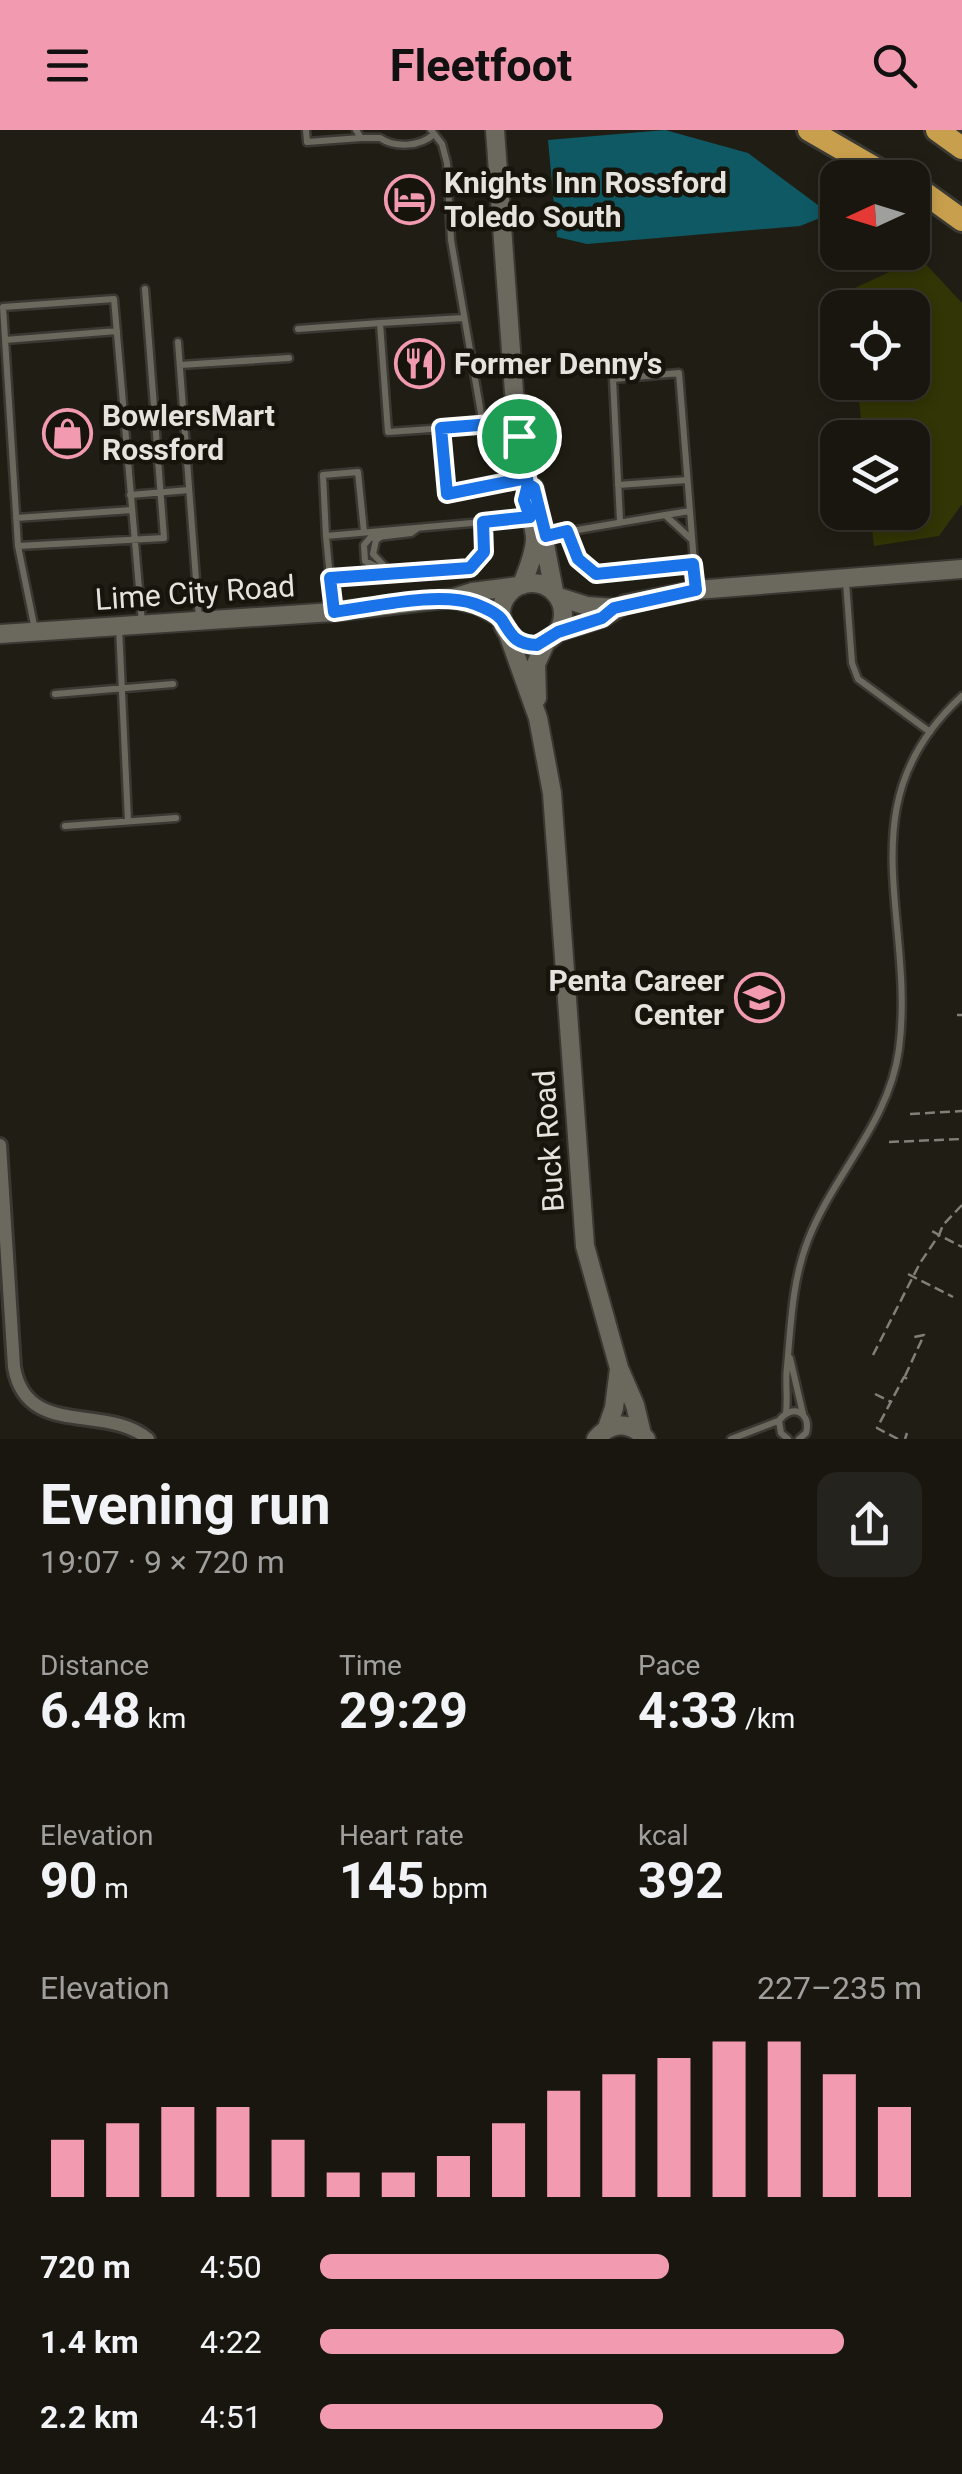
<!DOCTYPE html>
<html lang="en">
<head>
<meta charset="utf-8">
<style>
  :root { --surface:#18160f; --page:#25231d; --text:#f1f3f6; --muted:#9f9f9e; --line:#36352f; --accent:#f29ab0 }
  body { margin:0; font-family:Roboto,sans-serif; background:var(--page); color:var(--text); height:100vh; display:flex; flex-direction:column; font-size:38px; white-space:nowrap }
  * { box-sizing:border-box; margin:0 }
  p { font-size:32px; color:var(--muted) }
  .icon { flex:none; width:55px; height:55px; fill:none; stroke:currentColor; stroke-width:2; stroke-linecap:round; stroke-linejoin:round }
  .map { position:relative; height:1309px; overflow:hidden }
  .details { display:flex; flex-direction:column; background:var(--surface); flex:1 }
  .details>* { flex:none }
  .needle { width:65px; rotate:266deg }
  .buttons { position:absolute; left:820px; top:30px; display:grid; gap:20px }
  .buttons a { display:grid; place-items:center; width:110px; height:110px; border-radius:20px; background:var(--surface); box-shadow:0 5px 15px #0003,0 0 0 2px var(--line); font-size:50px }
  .pin { position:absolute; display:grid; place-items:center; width:85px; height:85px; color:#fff; margin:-42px; border:5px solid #fff; border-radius:50%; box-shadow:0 2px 10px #0007 }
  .round { display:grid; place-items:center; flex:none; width:105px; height:105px; border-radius:20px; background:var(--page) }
  .head { display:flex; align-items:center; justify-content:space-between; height:170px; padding:0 40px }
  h1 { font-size:55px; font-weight:700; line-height:75px }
  .metrics { display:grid; grid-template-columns:repeat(3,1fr); gap:15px; height:170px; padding:10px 40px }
  .metrics div { display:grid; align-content:center }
  .metrics b { font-size:50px; font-weight:700 }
  .metrics small { font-size:28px; font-weight:400 }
  .metrics p { font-size:28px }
  .chart { height:280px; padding:20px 40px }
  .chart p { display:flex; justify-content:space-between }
  .chart svg { width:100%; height:180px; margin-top:10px; stroke:var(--accent); stroke-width:6 }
  ul { padding:0 40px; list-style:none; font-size:32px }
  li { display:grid; grid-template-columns:160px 120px 1fr; align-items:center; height:75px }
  li i { height:25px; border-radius:12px; background:var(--accent) }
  header { display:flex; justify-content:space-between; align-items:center; height:130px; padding:0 40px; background:var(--accent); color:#111; font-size:45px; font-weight:700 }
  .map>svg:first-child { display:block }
</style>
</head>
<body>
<header><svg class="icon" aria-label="menu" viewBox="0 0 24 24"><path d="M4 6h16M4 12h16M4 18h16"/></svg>Fleetfoot<svg class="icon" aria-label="search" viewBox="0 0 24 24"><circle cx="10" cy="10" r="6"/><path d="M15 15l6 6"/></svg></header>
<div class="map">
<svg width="962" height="1309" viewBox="0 0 962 1309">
  <rect width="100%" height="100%" fill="#201e14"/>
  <path fill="#323505" d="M920 128 962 173V374L939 406 874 416 870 383 912 382V308L863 307 857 253 912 252V178L850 177 848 161Z"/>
  <path fill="#0f5964" d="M665 0 748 23 830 84 800 96 587 114 557 107 548 10Z"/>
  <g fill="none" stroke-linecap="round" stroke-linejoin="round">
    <defs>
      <path id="lane" d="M306 0 307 12 361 8 356 0
        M431 0 442 14 447 33 451 110 483 295
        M361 8H380C395 18 420 17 434 4
        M380 193 463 188
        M298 199 380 193 388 302 516 293
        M5 210 117 201
        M178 212 199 489
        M180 235 289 228
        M441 298 447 364 524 349
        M618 355 687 350
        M130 365 189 360
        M665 385 690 381 696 459
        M16 388 132 380
        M620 391 613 249 679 243 690 381
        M483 392 527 387
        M567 401 578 429 596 444 693 435
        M548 405 665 385 691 409
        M326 406 323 345 358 342 364 402
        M381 407 376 410 373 424 388 440
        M18 416 164 408 145 159
        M383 440 365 431 364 415 370 408 411 403 418 398
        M330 448 470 438 484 422 483 392 326 406 333 480
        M846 452 852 533 858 549 930 602
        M119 497 128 691
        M35 500 18 416 3 177 114 169 142 493
        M55 564 173 554
        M65 696 176 688
        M790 1228 803 1284
        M786 1283C788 1267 785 1252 787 1237 791 1194 792 1151 808 1110 834 1043 889 993 899 919 916 787 844 674 962 566
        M731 1309 778 1291
        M788 1309 781 1303 779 1291C791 1273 812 1282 806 1303L799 1309"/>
      <path id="street" d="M0 1015 14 1237C26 1309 106 1273 148 1309"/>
      <path id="secondary" d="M495 0 514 262 528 353 534 358 554 461
        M501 484a31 31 0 1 1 62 0a31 31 0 1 1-62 0Z
        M522 455C527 440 535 424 535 408 534 386 522 377 528 353
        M559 467 587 476 615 478
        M454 469 478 475 502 488
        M558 502 602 488 625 474 696 460 962 439
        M0 504 333 482 453 468 472 462 518 456
        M508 504 538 588 552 663 585 1116 619 1238 635 1275 642 1304
        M537 568 536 534 546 512
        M607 1298 614 1278 619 1239
        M596 1309C611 1291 631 1291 646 1309"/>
      <path id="highway" d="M809 0 892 48
        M937 0 962 18
        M912 54 962 90"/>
    </defs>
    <use href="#lane" stroke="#3a3832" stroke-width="11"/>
    <use href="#street" stroke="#3a3832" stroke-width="18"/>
    <use href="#secondary" stroke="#3a3832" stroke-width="22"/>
    <use href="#highway" stroke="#3a3832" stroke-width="28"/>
    <path stroke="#817f77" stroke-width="2.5" stroke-dasharray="10 5" stroke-linecap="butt" d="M957 885H962
      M910 984 962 981
      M889 1012 962 1009
      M962 1075 943 1095 939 1105 962 1117
      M908 1144 953 1167
      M873 1225 920 1133 939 1105 932 1101
      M905 1246 924 1205 914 1207
      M875 1264 891 1272
      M898 1309 877 1298 904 1247 911 1251
      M905 1309 907 1303"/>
    <use href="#lane" stroke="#6b695e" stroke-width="6"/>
    <use href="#street" stroke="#6b695e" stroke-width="12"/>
    <use href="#secondary" stroke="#6b695e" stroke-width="18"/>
    <use href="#highway" stroke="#c89f4c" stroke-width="22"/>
  </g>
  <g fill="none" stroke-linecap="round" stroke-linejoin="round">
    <defs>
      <path id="route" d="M519 306 528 354 524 370 530 387 483 392 484 422 470 438 330 448 334 482C374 477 438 461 475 474 483 477 497 483 502 490 512 506 515 514 537 515L558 502 602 488 614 478 696 460 693 434 596 444 578 429 567 401 546 406 534 358 528 354 527 348 447 364 441 298 517 292 519 306"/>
    </defs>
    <use href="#route" stroke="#fff" stroke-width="20"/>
    <use href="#route" stroke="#1a73e8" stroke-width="12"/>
  </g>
  <defs>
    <symbol id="hotel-ring" viewBox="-11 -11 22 22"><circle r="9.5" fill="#17140c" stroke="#f29ab0" stroke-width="1.5"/><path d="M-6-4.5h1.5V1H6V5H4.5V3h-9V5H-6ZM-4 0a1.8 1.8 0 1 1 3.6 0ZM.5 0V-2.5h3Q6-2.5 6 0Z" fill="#f29ab0"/></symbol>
    <symbol id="restaurant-ring" viewBox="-11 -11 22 22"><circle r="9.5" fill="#17140c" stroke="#f29ab0" stroke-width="1.5"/><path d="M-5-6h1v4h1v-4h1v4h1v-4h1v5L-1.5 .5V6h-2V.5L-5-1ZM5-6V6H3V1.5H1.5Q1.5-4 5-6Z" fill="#f29ab0"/></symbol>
    <symbol id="shop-ring" viewBox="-11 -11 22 22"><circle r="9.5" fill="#17140c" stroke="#f29ab0" stroke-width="1.5"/><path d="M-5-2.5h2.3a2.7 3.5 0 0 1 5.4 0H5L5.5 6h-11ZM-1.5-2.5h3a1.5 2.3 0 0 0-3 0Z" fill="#f29ab0"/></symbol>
    <symbol id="school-ring" viewBox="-11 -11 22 22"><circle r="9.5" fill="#17140c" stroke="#f29ab0" stroke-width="1.5"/><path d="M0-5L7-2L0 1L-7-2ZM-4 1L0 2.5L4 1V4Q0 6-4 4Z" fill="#f29ab0"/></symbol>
  </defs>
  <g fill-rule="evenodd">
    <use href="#hotel-ring" x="382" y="42" width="55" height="55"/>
    <use href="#restaurant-ring" x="392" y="206" width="55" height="55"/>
    <use href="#shop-ring" x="40" y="276" width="55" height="55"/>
    <use href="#school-ring" x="732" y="840" width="55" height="55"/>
  </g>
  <g text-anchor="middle" stroke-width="9" stroke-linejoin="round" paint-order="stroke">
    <g font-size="30" font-weight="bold" fill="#e5e3dd" stroke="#17140c" text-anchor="start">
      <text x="444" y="63">Knights Inn Rossford<tspan x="444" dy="34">Toledo South</tspan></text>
      <text x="454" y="244">Former Denny's</text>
      <text x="102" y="296">BowlersMart<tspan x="102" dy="34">Rossford</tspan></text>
      <text x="724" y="861" text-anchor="end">Penta Career<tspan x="724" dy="34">Center</tspan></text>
    </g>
    <g font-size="30" fill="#e5e3dd" stroke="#17140c">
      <text transform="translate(195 463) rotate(-4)" y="10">Lime City Road</text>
      <text transform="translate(549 1011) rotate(-94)" y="10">Buck Road</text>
    </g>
  </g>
</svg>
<div class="buttons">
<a><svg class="needle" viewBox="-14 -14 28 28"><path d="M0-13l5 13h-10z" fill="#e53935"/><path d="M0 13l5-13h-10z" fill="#9f9f9e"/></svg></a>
<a><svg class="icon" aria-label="locate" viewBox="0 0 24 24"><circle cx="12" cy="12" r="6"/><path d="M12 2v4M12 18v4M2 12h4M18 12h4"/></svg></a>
<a><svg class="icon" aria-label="layers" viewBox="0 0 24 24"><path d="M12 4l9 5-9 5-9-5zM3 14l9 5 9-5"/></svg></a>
</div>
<div class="pin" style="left:519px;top:306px;background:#1e9e55"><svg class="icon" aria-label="arrive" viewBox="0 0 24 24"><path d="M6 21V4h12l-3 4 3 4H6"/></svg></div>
</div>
<section class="details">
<div class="head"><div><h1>Evening run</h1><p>19:07 · 9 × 720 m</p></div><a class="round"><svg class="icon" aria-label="share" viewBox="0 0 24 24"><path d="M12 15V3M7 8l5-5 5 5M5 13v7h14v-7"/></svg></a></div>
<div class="metrics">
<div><p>Distance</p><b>6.48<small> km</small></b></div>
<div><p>Time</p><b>29:29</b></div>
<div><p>Pace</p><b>4:33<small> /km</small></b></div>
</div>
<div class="metrics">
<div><p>Elevation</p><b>90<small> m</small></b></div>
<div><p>Heart rate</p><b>145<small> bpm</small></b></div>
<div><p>kcal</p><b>392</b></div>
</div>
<div class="chart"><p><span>Elevation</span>227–235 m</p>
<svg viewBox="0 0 160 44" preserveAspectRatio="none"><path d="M5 44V30M15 44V26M25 44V22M35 44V22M45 44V30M55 44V38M65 44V38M75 44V34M85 44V26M95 44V18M105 44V14M115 44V10M125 44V6M135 44V6M145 44V14M155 44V22"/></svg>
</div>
<ul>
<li><b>720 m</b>4:50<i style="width:58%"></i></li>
<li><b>1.4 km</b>4:22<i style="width:87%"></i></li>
<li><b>2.2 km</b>4:51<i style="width:57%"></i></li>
</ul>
</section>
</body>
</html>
